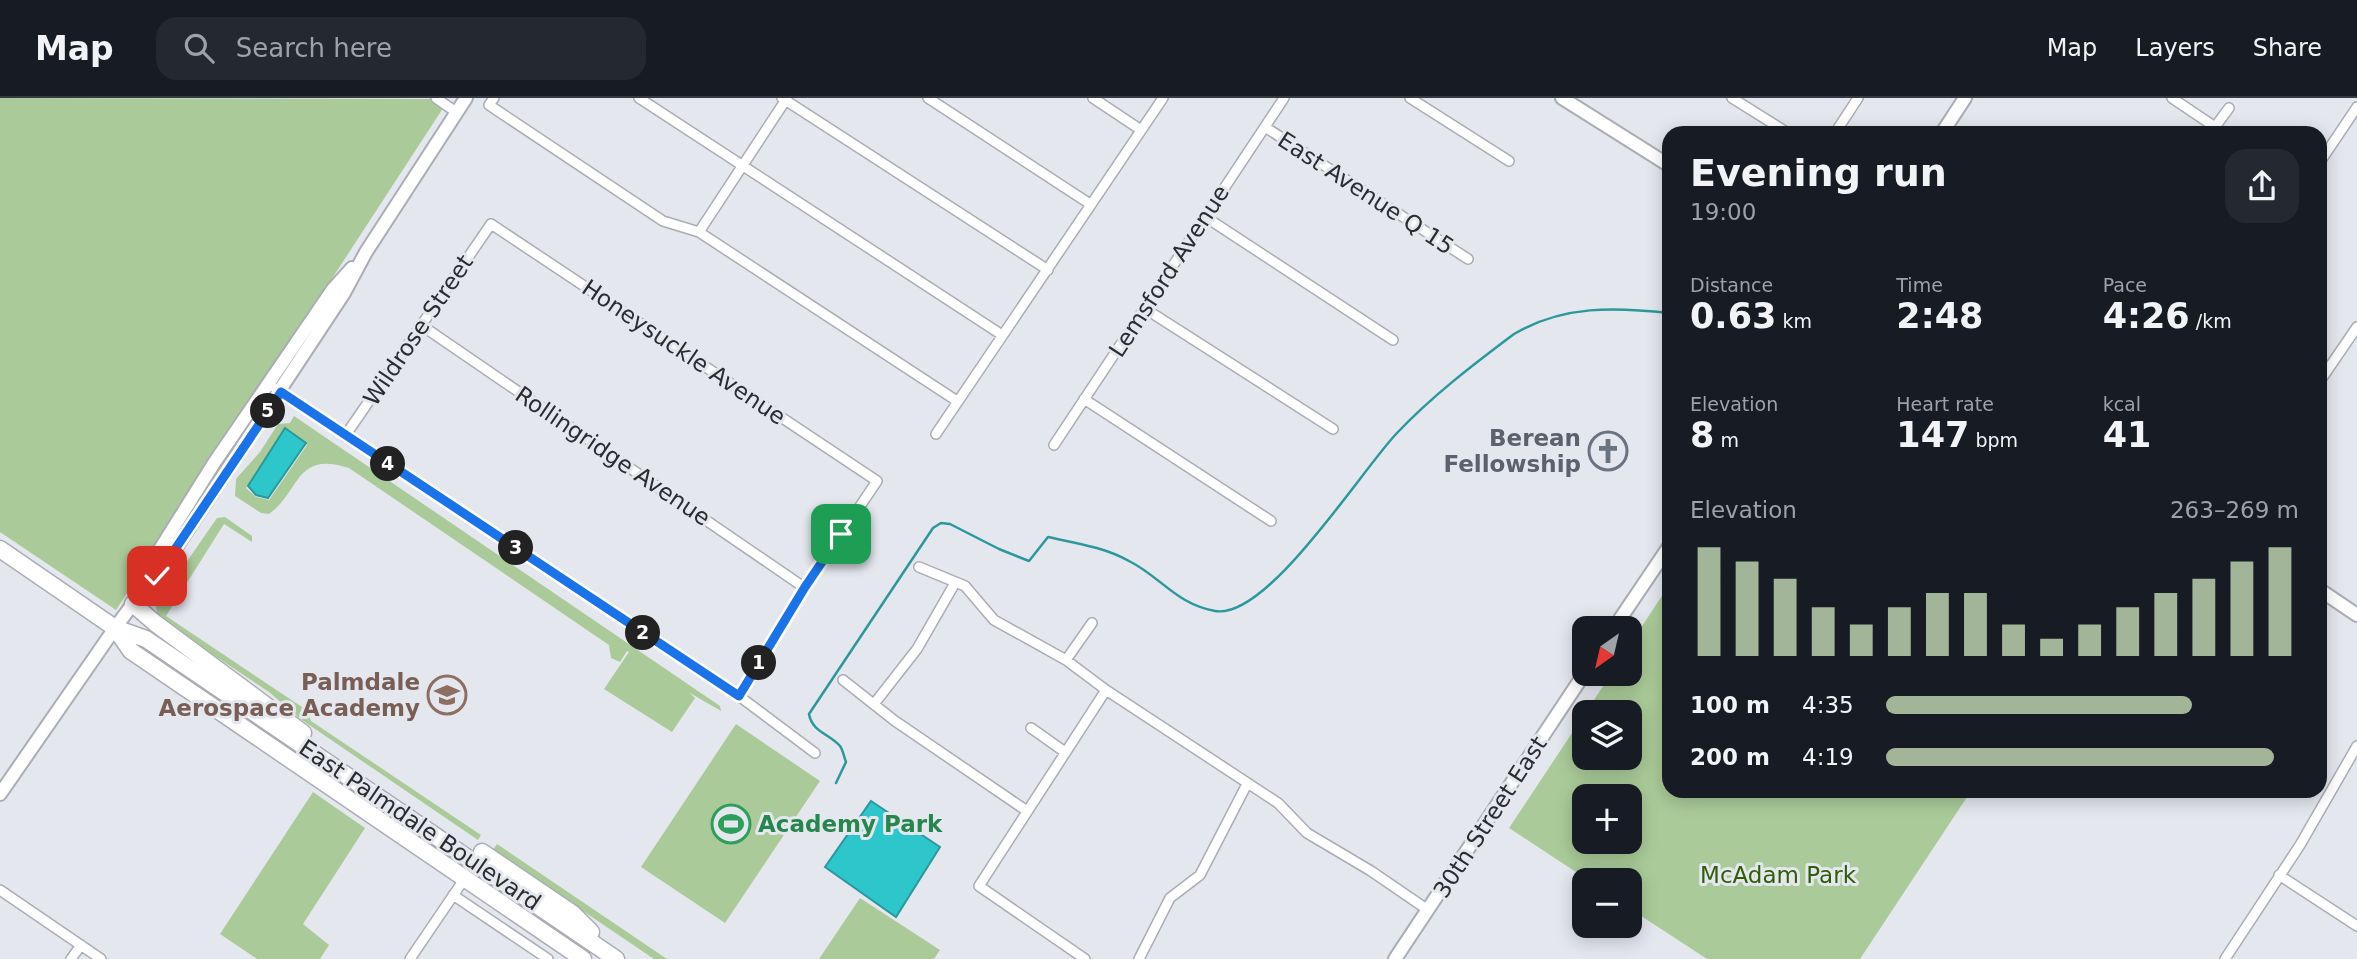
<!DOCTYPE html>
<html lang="en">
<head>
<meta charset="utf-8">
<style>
  :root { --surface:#171b24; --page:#242831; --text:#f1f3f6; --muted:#9ea1a6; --line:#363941; --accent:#a2b598 }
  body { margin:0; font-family:"DejaVu Sans",sans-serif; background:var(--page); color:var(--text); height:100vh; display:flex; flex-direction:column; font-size:26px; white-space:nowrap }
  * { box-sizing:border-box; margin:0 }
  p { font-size:23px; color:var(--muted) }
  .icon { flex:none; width:38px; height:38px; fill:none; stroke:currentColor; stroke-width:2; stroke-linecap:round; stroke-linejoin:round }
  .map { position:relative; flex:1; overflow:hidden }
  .panel { position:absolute; left:1662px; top:28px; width:665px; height:672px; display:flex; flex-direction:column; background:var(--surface); border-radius:21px; box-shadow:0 4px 18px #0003 }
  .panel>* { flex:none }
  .needle { width:46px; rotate:214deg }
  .buttons { position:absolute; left:1572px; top:518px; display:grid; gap:14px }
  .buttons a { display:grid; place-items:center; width:70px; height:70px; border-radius:14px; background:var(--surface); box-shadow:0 4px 18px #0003; font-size:35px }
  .pin { position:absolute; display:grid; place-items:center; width:60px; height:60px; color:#fff; margin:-30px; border-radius:14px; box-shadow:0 4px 10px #0006 }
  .km { position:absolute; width:35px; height:35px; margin:-18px; border-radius:50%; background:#222; color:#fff; font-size:19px; line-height:35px; text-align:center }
  .round { display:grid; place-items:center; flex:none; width:74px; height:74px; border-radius:21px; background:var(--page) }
  .summary { display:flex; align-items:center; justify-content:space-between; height:119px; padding:0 28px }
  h1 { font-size:38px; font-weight:600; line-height:52px }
  .metrics { display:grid; grid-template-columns:repeat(3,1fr); gap:10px; height:119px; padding:7px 28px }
  .metrics div { display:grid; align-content:center }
  .metrics b { font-size:35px; font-weight:600 }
  .metrics small { font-size:19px; font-weight:400 }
  .metrics p { font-size:19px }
  .chart { height:196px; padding:14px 28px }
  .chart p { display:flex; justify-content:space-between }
  .chart svg { width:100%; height:126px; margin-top:7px; stroke:var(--accent); stroke-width:6 }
  ul { padding:0 28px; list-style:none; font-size:23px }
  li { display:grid; grid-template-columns:112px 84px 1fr; align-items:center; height:52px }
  li i { height:18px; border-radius:9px; background:var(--accent) }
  header { display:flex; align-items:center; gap:42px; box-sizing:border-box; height:98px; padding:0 35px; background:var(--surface); border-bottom:2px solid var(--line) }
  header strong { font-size:33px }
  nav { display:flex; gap:38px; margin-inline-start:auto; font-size:24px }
  .search { width:490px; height:63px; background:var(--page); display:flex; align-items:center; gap:18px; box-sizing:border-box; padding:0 24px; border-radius:21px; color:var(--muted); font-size:26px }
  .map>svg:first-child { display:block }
</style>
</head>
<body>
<header>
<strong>Map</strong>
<div class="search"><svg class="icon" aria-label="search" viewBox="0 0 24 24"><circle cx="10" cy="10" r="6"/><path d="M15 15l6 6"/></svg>Search here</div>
<nav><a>Map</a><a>Layers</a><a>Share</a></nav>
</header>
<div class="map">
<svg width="2357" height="861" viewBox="0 0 2357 861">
  <rect width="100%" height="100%" fill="#e5e7ef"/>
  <path fill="#aacb99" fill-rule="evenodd" d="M0 0 449 1 116 512 0 434Z
    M294 318 720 608 721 613 690 595 695 600 672 634 604 591 629 554 627 553 620 564 611 560 609 547 349 370C295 352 300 394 269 416L261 415 235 398 236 381 260 354 278 326 290 325ZM284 331 307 347 269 402 256 399 246 390Z
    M225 419 252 438V444L224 426 166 518 302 609 308 615 311 623 481 737 478 742 299 620 269 594 158 520 155 503 172 485 217 420Z
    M1669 487 1670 693H1971L1860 861H1707L1629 810V782H1588L1509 730 1584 617V660H1629V614H1586L1611 576H1629V548ZM1584 698H1629V744H1584Z
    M736 626 820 683 725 825 641 769Z
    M313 694 365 730 303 826 329 847 320 861H257L220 836Z
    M497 746 667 861H654L493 752Z
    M860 800 940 852 934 861H819Z"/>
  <path fill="#2cc6cb" stroke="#2c989c" stroke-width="2" d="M285 330 306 345 268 400 256 397 248 388Z
    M871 703 940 749 896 819 825 769Z"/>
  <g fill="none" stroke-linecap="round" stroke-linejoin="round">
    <path stroke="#2c989c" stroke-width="2.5" d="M836 685 846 664C844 659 843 652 840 648 830 636 812 634 809 616L933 430 941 425 950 426 999 451 1029 463 1048 439C1075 445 1104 449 1129 463 1161 479 1176 506 1215 513 1268 522 1362 371 1397 335 1432 298 1474 266 1514 236 1563 207 1615 209 1670 215"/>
    <defs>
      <path id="street" d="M436 0 456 14
        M494 0 489 7 663 123 699 134 957 303
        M639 0 1002 237
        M782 0 1048 172
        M928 0 1090 106
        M1093 0 1141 32
        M1410 0 1509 63
        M1732 0 1788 35
        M2172 0 2215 29 2229 10
        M1265 29 1468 161
        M1835 35 1858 0
        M2320 64 2357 9
        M1204 118 1393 242
        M699 134 787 0
        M1144 210 1333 331
        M421 227 805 490
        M2320 283 2357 229
        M275 290 739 598 815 655
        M1084 301 1271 423
        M936 336 1163 0
        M345 338 491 126 877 383 805 490 739 598
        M1054 347 1284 0
        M919 469 965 488 994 522 1066 562 1106 592 1278 705 1307 735 1371 773 1428 812
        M1066 562 1092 525
        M843 582 895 623 1027 713
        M874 606 917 551 955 485
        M1031 630 1065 654
        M2279 777 2357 828
        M0 792 101 861
        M453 797 548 861
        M71 861 81 847
        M410 861 465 780
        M1085 861 979 788 1106 592
        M1139 861 1170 800 1200 777 1247 686
        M2225 861 2300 747 2357 648"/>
      <path id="secondary" d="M1562 0 1670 68
        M1942 35 1965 0
        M2320 492 2357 517
        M141 494 147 472 214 365 333 191 352 170
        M1614 530 1670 447
        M0 696 115 530 141 495 157 478 344 195 366 154 466 0
        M1395 861 1584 576"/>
      <path id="highway" d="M0 451 115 530 146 541 616 861
        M133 506 155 525 303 635
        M115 530 131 553 583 861
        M482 754 572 815 591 834"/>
    </defs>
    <use href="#street" stroke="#abadb5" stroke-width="12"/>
    <use href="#secondary" stroke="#abadb5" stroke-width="16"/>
    <use href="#highway" stroke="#abadb5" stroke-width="19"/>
    <use href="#street" stroke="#fff" stroke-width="9"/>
    <use href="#secondary" stroke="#fff" stroke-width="12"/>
    <use href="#highway" stroke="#fff" stroke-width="16"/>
  </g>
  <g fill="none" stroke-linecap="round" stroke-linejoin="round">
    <defs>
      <path id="route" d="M157 478 281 294 739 598 805 489 841 436"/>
    </defs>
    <use href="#route" stroke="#fff" stroke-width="14"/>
    <use href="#route" stroke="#1a73e8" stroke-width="9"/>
  </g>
  <defs>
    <symbol id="church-ring" viewBox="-11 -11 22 22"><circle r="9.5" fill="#e5e7ef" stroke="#6b7280" stroke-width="1.5"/><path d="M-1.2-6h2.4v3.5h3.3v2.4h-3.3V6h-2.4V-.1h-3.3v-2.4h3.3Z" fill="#6b7280"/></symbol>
    <symbol id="school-ring" viewBox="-11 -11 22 22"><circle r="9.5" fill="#e5e7ef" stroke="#8d6e63" stroke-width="1.5"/><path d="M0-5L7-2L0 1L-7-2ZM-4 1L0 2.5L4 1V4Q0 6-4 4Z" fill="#8d6e63"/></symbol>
    <symbol id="stadium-ring" viewBox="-11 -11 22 22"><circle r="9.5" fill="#e5e7ef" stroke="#2e9e5b" stroke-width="1.5"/><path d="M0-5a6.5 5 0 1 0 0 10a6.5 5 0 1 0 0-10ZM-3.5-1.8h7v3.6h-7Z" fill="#2e9e5b"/></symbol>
  </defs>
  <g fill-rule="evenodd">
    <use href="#church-ring" x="1586" y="331" width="44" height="44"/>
    <use href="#school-ring" x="425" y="575" width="44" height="44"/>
    <use href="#stadium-ring" x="709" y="704" width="44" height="44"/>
  </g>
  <g text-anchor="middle" stroke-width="6" stroke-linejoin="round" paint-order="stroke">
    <g font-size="23" fill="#2b2c2f" stroke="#e5e7ef">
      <text transform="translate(1366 95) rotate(33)" y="8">East Avenue Q 15</text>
      <text transform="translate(1169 173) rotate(-57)" y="8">Lemsford Avenue</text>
      <text transform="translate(418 232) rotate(-56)" y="8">Wildrose Street</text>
      <text transform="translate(684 254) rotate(34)" y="8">Honeysuckle Avenue</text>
      <text transform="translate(613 358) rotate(34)" y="8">Rollingridge Avenue</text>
      <text transform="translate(1490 719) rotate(-57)" y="8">30th Street East</text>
      <text transform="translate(420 727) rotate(34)" y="8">East Palmdale Boulevard</text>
    </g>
    <g font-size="23" font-weight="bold" fill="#5b616d" stroke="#e5e7ef" text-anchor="end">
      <text x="1581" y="348">Berean<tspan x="1581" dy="26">Fellowship</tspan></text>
    </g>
    <g font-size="23" font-weight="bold" fill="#785e54" stroke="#e5e7ef" text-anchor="end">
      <text x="420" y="592">Palmdale<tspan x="420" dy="26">Aerospace Academy</tspan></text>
    </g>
    <g font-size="23" font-weight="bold" fill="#27864d" stroke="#e5e7ef" text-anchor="start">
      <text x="758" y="734">Academy Park</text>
    </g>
    <g font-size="23" fill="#305d07" stroke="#e5e7ef">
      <text x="1778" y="785">McAdam Park</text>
    </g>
  </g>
</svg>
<div class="buttons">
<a><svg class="needle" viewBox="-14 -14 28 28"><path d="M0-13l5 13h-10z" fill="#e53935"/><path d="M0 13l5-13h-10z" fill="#9ea1a6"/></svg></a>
<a><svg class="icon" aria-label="layers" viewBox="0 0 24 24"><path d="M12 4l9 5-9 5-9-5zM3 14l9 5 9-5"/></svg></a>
<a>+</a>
<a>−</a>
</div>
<div class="pin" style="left:841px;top:436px;background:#1e9e55"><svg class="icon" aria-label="arrive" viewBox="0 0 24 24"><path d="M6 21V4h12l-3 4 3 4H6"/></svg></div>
<div class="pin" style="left:157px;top:478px;background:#d93025"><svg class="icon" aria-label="check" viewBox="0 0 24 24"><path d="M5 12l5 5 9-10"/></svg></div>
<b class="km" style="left:759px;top:565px">1</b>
<b class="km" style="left:643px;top:535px">2</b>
<b class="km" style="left:516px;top:450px">3</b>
<b class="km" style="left:388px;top:366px">4</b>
<b class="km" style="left:268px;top:313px">5</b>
<section class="panel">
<div class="summary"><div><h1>Evening run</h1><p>19:00</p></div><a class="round"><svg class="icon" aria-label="share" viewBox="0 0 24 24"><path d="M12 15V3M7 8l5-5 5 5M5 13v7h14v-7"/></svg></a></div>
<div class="metrics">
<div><p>Distance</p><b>0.63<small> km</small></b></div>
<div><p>Time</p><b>2:48</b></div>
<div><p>Pace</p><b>4:26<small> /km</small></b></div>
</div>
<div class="metrics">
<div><p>Elevation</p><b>8<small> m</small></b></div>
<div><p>Heart rate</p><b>147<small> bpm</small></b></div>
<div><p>kcal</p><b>41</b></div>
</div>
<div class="chart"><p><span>Elevation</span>263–269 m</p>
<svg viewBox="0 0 160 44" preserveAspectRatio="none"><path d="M5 44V6M15 44V11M25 44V17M35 44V27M45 44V33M55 44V27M65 44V22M75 44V22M85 44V33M95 44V38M105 44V33M115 44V27M125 44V22M135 44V17M145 44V11M155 44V6"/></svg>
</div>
<ul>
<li><b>100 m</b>4:35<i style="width:74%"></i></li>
<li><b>200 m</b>4:19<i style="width:94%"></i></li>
</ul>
</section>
</div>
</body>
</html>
